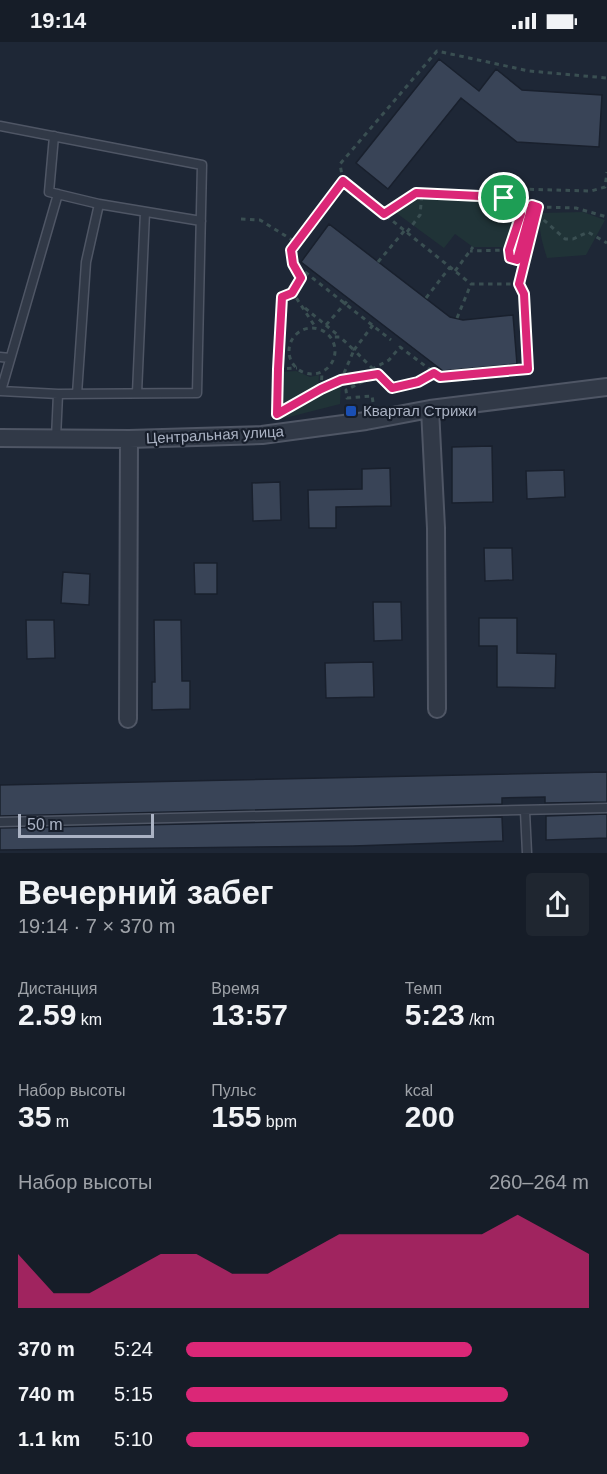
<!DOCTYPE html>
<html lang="ru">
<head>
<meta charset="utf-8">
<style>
  :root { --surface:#161d28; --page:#1f2630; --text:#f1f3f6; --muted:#9ea2a8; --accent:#db2777 }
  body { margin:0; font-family:Helvetica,sans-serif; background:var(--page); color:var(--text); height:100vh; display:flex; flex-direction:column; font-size:22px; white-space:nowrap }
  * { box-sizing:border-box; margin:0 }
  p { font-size:20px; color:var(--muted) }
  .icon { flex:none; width:33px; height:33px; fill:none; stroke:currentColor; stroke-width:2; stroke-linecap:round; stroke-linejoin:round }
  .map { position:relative; height:811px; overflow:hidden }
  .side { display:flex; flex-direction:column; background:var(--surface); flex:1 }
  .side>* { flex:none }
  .scale { position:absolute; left:18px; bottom:15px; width:136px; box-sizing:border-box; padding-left:6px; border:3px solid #abb3c4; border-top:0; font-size:16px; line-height:21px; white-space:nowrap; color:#abb3c4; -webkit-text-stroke:4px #171e2b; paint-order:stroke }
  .pin { position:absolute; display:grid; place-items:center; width:51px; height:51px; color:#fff; margin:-26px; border:3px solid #fff; border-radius:50%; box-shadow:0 2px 6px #0007 }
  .round { display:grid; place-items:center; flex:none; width:63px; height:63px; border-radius:6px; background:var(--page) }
  .overview { display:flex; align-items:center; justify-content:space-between; height:102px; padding:0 18px }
  h1 { font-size:33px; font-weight:700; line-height:45px }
  .metrics { display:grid; grid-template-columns:repeat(3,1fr); gap:9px; height:102px; padding:6px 18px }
  .metrics div { display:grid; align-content:center }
  .metrics b { font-size:30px; font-weight:700 }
  .metrics small { font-size:16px; font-weight:400 }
  .metrics p { font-size:16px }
  .chart { height:168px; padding:12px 18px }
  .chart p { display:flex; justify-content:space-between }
  .chart svg { width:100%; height:108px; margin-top:6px; fill:var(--accent); opacity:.7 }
  ul { padding:0 18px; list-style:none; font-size:20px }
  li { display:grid; grid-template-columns:96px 72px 1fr; align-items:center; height:45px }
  li i { height:15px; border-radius:8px; background:var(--accent) }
  .status { display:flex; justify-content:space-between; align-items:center; height:42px; padding:0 30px; background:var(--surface); direction:ltr }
  .status svg { height:16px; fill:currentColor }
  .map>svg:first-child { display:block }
</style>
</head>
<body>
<div class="status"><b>19:14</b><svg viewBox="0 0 49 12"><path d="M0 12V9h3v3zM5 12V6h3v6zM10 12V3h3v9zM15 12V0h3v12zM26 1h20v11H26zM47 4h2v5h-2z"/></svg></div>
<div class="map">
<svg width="607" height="811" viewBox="0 0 607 811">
  <rect width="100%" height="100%" fill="#1e2736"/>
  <path fill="#203337" d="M423 154 500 158 514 166 518 173 507 205H473L455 192 444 206 395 170Z
    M583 170 605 178 586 213 547 216C543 202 537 185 541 171Z
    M296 329 310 335 319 333 318 345 281 366 280 330Z
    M341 342 340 362 281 377V374Z"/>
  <path fill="#394457" stroke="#19202d" stroke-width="1.5" d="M439 17 479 49 496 27 522 48 602 53 599 105 517 100 461 56 388 147 356 121Z
    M329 182 450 275 463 278 513 273 517 322 443 329 301 220Z
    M492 404 493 460 452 461V405Z
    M390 426 391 464 336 465V486H309L308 448 362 447V427Z
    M564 428 565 455 527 457 526 429Z
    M280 440 281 478 253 479 252 441Z
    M484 506H512L513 538 485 539Z
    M194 521H217V552H195Z
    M63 530 90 532 89 563 61 561Z
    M373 560H401L402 598 374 599Z
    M479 576H517V611L556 612 555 646 497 645V604H479Z
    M26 578H54L55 616 27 617Z
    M154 578H181L182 639H190V667L152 668V640H155Z
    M373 620 374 655 326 656 325 621Z
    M607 730V760L545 761V755L502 756V762L0 774V743Z
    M607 772V796L546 798V774Z
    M502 775 503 799 353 804 0 808V786Z"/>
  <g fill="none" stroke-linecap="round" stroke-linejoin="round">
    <defs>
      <path id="lane" d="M0 84 202 123 197 351 58 352 56 396
        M54 94 49 150 99 162
        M0 315 10 316
        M137 351 145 170
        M58 352 1 349 58 152
        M77 352 86 220 99 162 201 179
        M525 769 527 811
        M0 780 607 766"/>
      <path id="street" d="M430 367 436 486 437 667
        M0 396 129 397 262 393 366 379 430 367 607 345
        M128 677 129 397"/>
    </defs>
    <use href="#lane" stroke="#4f5665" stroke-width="11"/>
    <use href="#street" stroke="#4f5665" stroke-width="20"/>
    <path stroke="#3a4f52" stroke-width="3" stroke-dasharray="4.5 4.5" stroke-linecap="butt" d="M343 139 340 122 437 9 529 29 607 36
      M505 156 520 147 591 149 605 145 607 130
      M538 165 576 166 607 175
      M384 172 416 151 501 155 517 164 521 172 509 208 470 209
      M537 172 565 197H573L588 190 607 201
      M241 177 260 178 297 201
      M407 190 420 173 422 151
      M509 208 510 216 517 218 532 163 538 165 519 242
      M378 220 405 188
      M455 229 473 205
      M305 230 391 298
      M293 251 301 236 293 222 291 208 343 139 471 242H519L524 252 528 327 440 335 400 305 389 318 374 326
      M426 256 450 225
      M305 266 339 294
      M457 276 471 242
      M326 283 349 257
      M373 283 354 308 392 346 418 340 433 331
      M289 309a23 23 0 1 1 46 0a23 23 0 1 1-46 0Z
      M278 327 297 326
      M528 327H537
      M341 338 373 333
      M321 347 322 331
      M373 360 372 354 347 356 346 348 378 332
      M277 372 278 327 282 255 293 251 316 286
      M277 374 321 347 341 338 354 308 340 295H331"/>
    <use href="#lane" stroke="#313947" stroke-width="8"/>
    <use href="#street" stroke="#313947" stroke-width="16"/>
  </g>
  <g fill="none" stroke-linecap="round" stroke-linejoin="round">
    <defs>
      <path id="route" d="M343 139 384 172 416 151 501 155 517 164 521 172 509 208 510 216 517 218 532 163 538 165 519 242 524 252 528 327 440 335 434 331 418 340 392 346 378 332 341 338 321 347 277 372 278 327 282 255 292 251 301 236 293 222 291 208Z"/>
    </defs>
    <use href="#route" stroke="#fff" stroke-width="12"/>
    <use href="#route" stroke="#db2777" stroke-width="8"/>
  </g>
  <rect fill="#1a4fb4" stroke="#171e2b" stroke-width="2" x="345" y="363" width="12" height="12" rx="3"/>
  <g text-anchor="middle" stroke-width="4.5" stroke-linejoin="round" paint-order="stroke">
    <g font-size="15" fill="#abb3c4" stroke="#171e2b" text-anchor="start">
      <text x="363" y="374">Квартал Стрижи</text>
    </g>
    <g font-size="15" fill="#abb3c4" stroke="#171e2b">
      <text transform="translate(215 393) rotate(-3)" y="5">Центральная улица</text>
    </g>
  </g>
</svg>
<div class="scale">50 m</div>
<div class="pin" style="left:504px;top:156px;background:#1e9e55"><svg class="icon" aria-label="arrive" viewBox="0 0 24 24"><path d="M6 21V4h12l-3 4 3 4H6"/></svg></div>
</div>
<section class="side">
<div class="overview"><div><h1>Вечерний забег</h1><p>19:14 · 7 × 370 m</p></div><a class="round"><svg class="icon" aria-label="share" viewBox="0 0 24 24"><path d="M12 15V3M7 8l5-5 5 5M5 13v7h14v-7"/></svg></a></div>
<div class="metrics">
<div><p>Дистанция</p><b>2.59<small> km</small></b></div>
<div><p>Время</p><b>13:57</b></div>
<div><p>Темп</p><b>5:23<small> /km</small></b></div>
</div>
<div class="metrics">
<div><p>Набор высоты</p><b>35<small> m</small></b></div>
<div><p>Пульс</p><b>155<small> bpm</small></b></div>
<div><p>kcal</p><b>200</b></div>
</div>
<div class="chart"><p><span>Набор высоты</span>260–264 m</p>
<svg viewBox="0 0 160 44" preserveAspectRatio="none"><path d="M0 44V22L10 38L20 38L30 30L40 22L50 22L60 30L70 30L80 22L90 14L100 14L110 14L120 14L130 14L140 6L150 14L160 22V44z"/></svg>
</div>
<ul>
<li><b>370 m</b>5:24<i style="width:71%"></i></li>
<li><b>740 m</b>5:15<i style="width:80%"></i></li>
<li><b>1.1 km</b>5:10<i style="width:85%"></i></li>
</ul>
</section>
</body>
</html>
